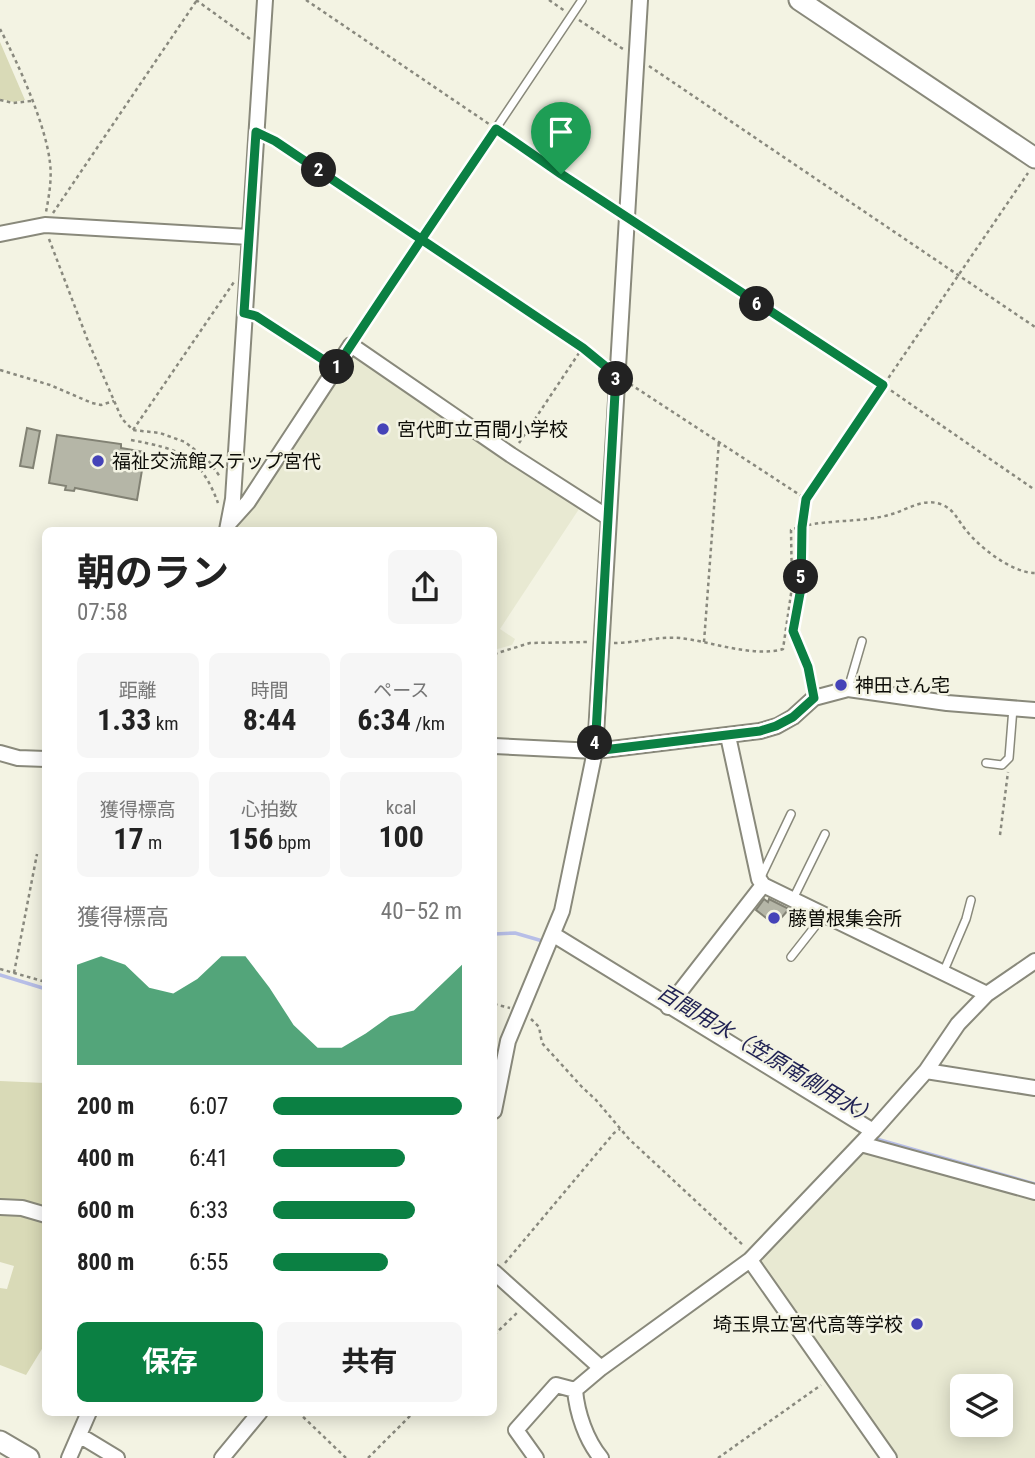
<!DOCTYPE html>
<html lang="ja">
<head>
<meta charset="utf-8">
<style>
  :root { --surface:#fff; --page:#f6f6f6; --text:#222; --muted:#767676; --accent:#0b8043 }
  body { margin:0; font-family:"Roboto Condensed","Noto Sans JP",sans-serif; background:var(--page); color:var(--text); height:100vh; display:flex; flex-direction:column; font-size:26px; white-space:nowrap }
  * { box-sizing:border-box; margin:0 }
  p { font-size:23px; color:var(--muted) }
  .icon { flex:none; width:38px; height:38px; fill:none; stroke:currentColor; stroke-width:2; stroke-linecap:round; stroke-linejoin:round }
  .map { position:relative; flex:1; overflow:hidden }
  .details { position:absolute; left:42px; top:527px; width:455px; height:889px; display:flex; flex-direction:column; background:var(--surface); border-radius:10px; box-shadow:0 4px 18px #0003 }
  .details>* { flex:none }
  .fabs { position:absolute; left:950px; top:1374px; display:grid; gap:14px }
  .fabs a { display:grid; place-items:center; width:63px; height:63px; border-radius:10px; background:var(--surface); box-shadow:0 4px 18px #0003; font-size:35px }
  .pin { position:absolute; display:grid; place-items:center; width:60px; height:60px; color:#fff; margin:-72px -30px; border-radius:50% 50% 50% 0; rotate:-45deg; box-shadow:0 0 7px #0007 }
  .pin .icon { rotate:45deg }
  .km { position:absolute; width:35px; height:35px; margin:-18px; border-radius:50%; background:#222; color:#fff; font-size:19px; line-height:35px; text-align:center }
  .round { display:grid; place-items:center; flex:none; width:74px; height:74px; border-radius:10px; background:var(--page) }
  .overview { display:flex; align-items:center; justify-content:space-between; height:119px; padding:0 35px }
  h1 { font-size:38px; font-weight:700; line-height:52px }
  .metrics { display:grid; grid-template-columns:repeat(3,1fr); gap:10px; height:119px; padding:7px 35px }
  .metrics div { display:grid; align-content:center; border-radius:10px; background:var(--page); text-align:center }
  .metrics b { font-size:30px; font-weight:700 }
  .metrics small { font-size:19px; font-weight:400 }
  .metrics p { font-size:19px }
  .chart { height:196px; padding:14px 35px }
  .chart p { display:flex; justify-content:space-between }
  .chart svg { width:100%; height:126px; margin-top:7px; fill:var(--accent); opacity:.7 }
  .action { display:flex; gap:14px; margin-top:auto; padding:14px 35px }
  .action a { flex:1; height:80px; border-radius:10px; background:var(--accent); color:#fff; font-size:28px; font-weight:700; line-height:80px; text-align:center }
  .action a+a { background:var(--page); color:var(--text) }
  ul { padding:0 35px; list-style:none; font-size:23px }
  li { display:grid; grid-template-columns:112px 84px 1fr; align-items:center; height:52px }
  li i { height:18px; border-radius:9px; background:var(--accent) }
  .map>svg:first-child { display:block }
</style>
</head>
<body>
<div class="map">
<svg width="1035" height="1458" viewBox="0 0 1035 1458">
  <rect width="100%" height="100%" fill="#f3f3e3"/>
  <path fill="#e8e9d2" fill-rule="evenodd" d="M352 352 581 506 500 629 515 639 512 645 494 650V530H231Z
    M863 1150 1035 1198V1458H894L756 1263ZM962 1386H1001V1424H962Z"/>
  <path fill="#d9dab7" d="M0 42 25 100 14 102 0 99Z
    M0 1081 45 1083V1344L26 1375 0 1365V1288L7 1289 14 1266 0 1262Z"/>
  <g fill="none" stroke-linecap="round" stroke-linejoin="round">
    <path stroke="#b7bee7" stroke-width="3.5" d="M494 934 515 933 546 942
      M0 975 46 989
      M873 1138 1035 1184"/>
  </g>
  <path fill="#b5b6a7" stroke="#828274" stroke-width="2" d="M27 428 40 431 33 468 20 466Z
    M57 435 121 444V448L145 452 137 500 75 488 74 491 65 490 66 486 49 483Z
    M764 899 768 902 769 899 789 909 775 925 756 910Z"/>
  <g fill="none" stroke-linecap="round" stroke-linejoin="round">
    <defs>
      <path id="lane" d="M351 345 582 0
        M848 689 862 641
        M986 763 1002 765 1009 758 1013 708
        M761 877 791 814
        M793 899 825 834
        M791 957 824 915
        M943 973 966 919 971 900"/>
      <path id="street" d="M0 234 45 225 249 237
        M230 522 248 502 351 345 511 455 609 518
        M227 530 233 499 265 0
        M728 736 759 879 763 885 987 994
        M494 746 595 751 760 731 777 726 793 717 814 698 848 689 947 703 1035 710
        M0 753 18 758 46 759
        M554 935 873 1131
        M668 1007 763 885
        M926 1071 1035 1088
        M494 1111 508 1041 562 911 595 751 640 0
        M861 1144 1035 1192
        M0 1207 22 1208 46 1215
        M750 1260 889 1458
        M494 1272 601 1368
        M79 1435 117 1458
        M69 1458 89 1412
        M222 1458 260 1412
        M536 1458 516 1430 556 1385 575 1390
        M601 1458C586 1440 577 1413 575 1390L601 1368 750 1260 873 1131 926 1071 958 1024 987 994 1035 961"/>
      <path id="secondary" d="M799 0 1035 158
        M0 1441 29 1458"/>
    </defs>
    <use href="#lane" stroke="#89897b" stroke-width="10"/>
    <use href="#street" stroke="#89897b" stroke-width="18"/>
    <use href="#secondary" stroke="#89897b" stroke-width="23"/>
    <path stroke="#89897e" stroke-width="2.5" stroke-dasharray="3.5 3.5" stroke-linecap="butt" d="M196 0 250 39
      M306 0 489 124
      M549 0 565 11
      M579 20 623 49
      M0 29C18 63 46 125 50 163 52 179 49 196 46 212
      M649 66 1035 327
      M0 100 13 103 31 101
      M503 134 616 211
      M269 138 415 234
      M53 213 197 0
      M639 226 883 385 1035 490
      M49 239 88 341 122 419 133 430 160 433 185 442 208 460 221 478
      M430 243 583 347 605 366
      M257 317 325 361
      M0 370 50 385 92 403 101 405 114 401
      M630 384 806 499
      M133 430 234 282
      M131 440C178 449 200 454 218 503
      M519 443 583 347
      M704 642 719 440
      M614 643C636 643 658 636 680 638 709 641 754 658 783 649L792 587 791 530C820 518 861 524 892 514 909 509 924 497 943 505 954 510 958 520 965 529 979 547 1012 573 1035 573
      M494 654 530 643 590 642
      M812 684 808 667 793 631 801 588 802 527 806 499 1028 173
      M1000 835 1008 772
      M0 969 46 982
      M14 973 37 854
      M494 1004 510 1008
      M531 1019 539 1027 542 1043 582 1087 596 1100 629 1139 744 1246
      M505 1263 614 1133 620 1129
      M494 1335 518 1312
      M298 1412 346 1458
      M368 1458 414 1412
      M718 1458 821 1385"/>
    <use href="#lane" stroke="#fff" stroke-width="7"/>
    <use href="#street" stroke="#fff" stroke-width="14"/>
    <use href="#secondary" stroke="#fff" stroke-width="19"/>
  </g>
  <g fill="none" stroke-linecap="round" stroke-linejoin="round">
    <defs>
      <path id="route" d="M561 174 496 129C442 209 388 288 336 368L256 316 244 313 256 132 275 141 583 348 616 375 595 751 760 731 776 726 793 717 814 698 808 667 793 631 801 588 802 527 806 499 883 385 561 174"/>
    </defs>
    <use href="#route" stroke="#fff" stroke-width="14"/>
    <use href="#route" stroke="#0b8043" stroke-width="9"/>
  </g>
  <g fill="#4543b8" stroke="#f3f3e3" stroke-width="2.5">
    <circle cx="383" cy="429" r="7"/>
    <circle cx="98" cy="461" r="7"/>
    <circle cx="841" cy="685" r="7"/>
    <circle cx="774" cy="918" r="7"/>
    <circle cx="917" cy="1324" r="7"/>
  </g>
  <g text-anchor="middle" stroke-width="5" stroke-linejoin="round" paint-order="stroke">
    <g font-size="19" fill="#0d0d08" stroke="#f3f3e3" text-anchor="start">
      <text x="397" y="436">宮代町立百間小学校</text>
      <text x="112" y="468">福祉交流館ステップ宮代</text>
      <text x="855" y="692">神田さん宅</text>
      <text x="788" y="925">藤曽根集会所</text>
      <text x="903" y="1331" text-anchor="end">埼玉県立宮代高等学校</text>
    </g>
    <g font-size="21" font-style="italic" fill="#212354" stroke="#f3f3e3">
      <text transform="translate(767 1055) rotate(31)" y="7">百間用水（笠原南側用水）</text>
    </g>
  </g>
</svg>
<div class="fabs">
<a><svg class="icon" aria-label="layers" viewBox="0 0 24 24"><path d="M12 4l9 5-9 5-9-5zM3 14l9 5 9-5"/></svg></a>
</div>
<div class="pin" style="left:561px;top:174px;background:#1e9e55"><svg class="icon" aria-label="arrive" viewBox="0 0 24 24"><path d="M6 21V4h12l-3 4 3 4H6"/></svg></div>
<b class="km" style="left:337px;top:367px">1</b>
<b class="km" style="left:319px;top:170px">2</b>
<b class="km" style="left:616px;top:379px">3</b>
<b class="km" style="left:595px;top:743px">4</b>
<b class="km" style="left:801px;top:577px">5</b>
<b class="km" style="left:757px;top:304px">6</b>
<section class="details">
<div class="overview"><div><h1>朝のラン</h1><p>07:58</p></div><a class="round"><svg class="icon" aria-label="share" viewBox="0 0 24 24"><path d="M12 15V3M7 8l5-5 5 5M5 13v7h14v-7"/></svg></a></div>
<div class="metrics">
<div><p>距離</p><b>1.33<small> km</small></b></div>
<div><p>時間</p><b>8:44</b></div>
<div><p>ペース</p><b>6:34<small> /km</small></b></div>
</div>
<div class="metrics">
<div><p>獲得標高</p><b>17<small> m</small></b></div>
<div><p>心拍数</p><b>156<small> bpm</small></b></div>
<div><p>kcal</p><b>100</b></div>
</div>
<div class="chart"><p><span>獲得標高</span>40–52 m</p>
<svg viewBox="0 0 160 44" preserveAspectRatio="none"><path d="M0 44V9L10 6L20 9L30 17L40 19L50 14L60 6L70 6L80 17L90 30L100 38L110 38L120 33L130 27L140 25L150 17L160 9V44z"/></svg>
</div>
<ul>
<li><b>200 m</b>6:07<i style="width:100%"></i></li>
<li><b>400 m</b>6:41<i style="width:70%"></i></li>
<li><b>600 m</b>6:33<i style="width:75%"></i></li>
<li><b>800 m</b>6:55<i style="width:61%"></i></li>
</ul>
<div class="action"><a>保存</a><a>共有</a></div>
</section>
</div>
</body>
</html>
